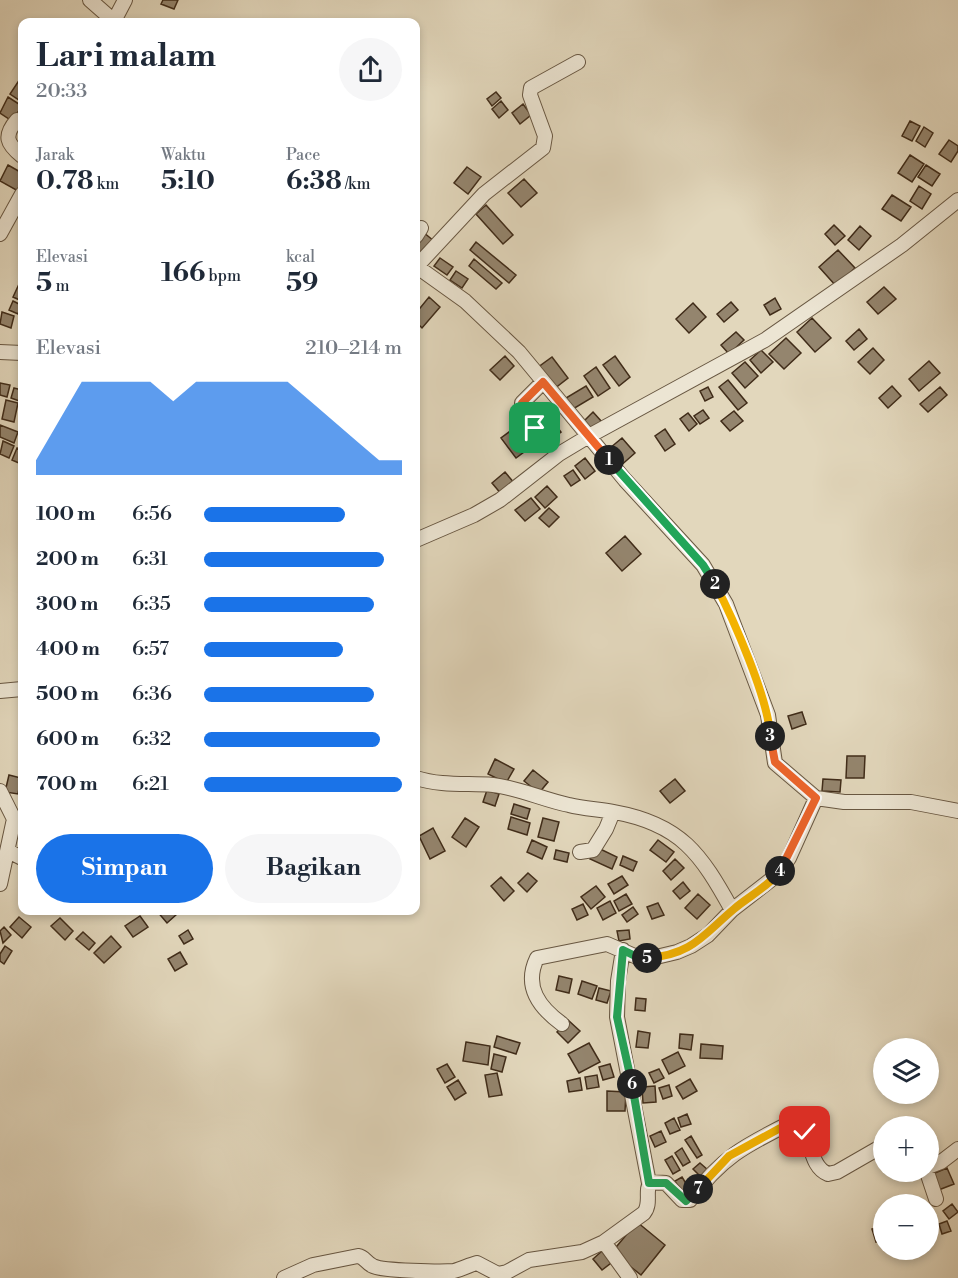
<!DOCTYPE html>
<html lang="id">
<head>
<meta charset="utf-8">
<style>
  :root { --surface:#fff; --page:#f6f6f7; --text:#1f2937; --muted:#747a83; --accent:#1a73e8 }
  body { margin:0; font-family:"Libre Bodoni",serif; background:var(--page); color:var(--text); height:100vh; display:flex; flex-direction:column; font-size:22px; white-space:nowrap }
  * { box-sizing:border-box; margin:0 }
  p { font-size:20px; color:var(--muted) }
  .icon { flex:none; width:33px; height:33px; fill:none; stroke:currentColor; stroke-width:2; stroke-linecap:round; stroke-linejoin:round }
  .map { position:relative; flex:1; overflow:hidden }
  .panel { position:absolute; left:18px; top:18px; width:402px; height:897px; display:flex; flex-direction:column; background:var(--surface); border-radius:12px; box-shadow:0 3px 9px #0003 }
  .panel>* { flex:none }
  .controls { position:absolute; left:873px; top:1038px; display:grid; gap:12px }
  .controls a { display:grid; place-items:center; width:66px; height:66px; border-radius:50%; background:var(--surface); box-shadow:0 3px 9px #0003; font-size:30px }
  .pin { position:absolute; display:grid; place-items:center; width:51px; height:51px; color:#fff; margin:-26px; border-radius:12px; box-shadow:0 3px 9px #0006 }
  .km { position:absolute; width:30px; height:30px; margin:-15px; border-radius:50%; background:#222; color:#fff; font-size:16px; line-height:30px; text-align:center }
  .round { display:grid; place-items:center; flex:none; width:63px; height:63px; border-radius:32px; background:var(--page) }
  .head { display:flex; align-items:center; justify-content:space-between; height:102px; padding:0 18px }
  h1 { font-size:33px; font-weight:700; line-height:45px }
  .metrics { display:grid; grid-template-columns:repeat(3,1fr); gap:9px; height:102px; padding:6px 18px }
  .metrics div { display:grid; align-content:center }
  .metrics b { font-size:26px; font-weight:700 }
  .metrics small { font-size:16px; font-weight:400 }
  .metrics p { font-size:16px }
  .chart { height:168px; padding:12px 18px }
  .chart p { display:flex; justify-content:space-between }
  .chart svg { width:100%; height:108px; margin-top:6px; fill:var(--accent); opacity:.7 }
  .action { display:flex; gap:12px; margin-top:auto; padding:12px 18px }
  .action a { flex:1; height:69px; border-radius:36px; background:var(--accent); color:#fff; font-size:24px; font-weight:700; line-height:69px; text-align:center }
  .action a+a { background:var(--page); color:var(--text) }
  ul { padding:0 18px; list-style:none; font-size:20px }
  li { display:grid; grid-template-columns:96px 72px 1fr; align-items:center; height:45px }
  li i { height:15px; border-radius:8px; background:var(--accent) }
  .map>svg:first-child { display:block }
</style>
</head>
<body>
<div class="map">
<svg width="958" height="1278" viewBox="0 0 958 1278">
  <rect width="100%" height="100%" fill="#e2d7bc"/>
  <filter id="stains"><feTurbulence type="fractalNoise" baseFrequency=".00333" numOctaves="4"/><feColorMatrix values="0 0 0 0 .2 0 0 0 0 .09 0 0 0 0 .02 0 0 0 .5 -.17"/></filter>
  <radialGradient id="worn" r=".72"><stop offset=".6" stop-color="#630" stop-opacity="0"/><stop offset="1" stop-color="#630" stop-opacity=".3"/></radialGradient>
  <path fill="#94856e" stroke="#402c19" stroke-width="1.5" d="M163 0H178L174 9 161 4Z
    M20 79 22 81V102L10 94Z
    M496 92 501 98 492 106 487 99Z
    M8 97 22 106 12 121 0 113Z
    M501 101 508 110 499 118 492 109Z
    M523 104 531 115 520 124 512 113Z
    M910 121 920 126 912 141 902 136Z
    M924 127 933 133 925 147 916 141Z
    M949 140 958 146V151L951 162 939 154Z
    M910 155 924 164 912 182 898 173Z
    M8 165 22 173V183L18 191 0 181Z
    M926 165 940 174 932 186 918 177Z
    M467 167 481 177 468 194 454 183Z
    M524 179 537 193 521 207 508 193Z
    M919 186 931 194 922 209 910 201Z
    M892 195 911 207 901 221 882 209Z
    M486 205 513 235 503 244 476 214Z
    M834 225 845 236 835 245 825 234Z
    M860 226 871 236 859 250 848 240Z
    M423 232 434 241 420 258 416 254V240Z
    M476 242 516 275 509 283 470 250Z
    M838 250 855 268 836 286 819 267Z
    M440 258 453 267 447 275 434 266Z
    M474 259 502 283 496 289 469 266Z
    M456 271 468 279 462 288 450 280Z
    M19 284 22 286V301L13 297Z
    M884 287 896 299 878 314 867 302Z
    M429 297 440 307 422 328 416 322V313Z
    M775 298 781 309 770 315 764 305Z
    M13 301 21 305 18 314 9 310Z
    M731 302 738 310 724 322 717 314Z
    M693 303 706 317 689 333 676 319Z
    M2 312 14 316 11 328 0 324Z
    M812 318 831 338 815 352 797 332Z
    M859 329 867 339 854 350 846 341Z
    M736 332 744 340 729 354 721 345Z
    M786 338 801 353 784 369 769 354Z
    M873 348 884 360 870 374 858 362Z
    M761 350 773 362 761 373 750 360Z
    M505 356 514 366 500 380 490 370Z
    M615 356 630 377 619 386 603 365Z
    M552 357 568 378 554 389 537 368Z
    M929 361 940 373 919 391 909 379Z
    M745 362 758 376 745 388 732 373Z
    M596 367 610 388 598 396 584 376Z
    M728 380 747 403 738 410 719 387Z
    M0 383 10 385 7 397 0 395Z
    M586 386 593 397 573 409 566 398Z
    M892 386 901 396 888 408 879 398Z
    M708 387 713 397 705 401 700 391Z
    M940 387 947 395 928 412 920 404Z
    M14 388 22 390V402L11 398Z
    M6 400 18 403 14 422 2 419Z
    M538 404 549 416 541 423 530 411Z
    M703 410 709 418 700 424 694 416Z
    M734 411 743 421 730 431 721 421Z
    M593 412 602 422 593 430 584 421Z
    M688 413 697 424 689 431 680 419Z
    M552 420 561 432 552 439 542 427Z
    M0 425 18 432 14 443 0 437Z
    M517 426 532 446 516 458 501 438Z
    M665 429 675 444 665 451 655 436Z
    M622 438 635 453 618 468 604 453Z
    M3 441 14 446 9 458 0 454Z
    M17 448 22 451 21 464 12 460Z
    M585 458 595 471 585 479 575 466Z
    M573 470 580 480 571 486 564 476Z
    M505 472 515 484 502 495 492 483Z
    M547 486 557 497 545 508 535 497Z
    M531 498 540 509 525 521 515 510Z
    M549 508 559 517 549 527 539 518Z
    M625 536 641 554 622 571 606 553Z
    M802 712 806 724 792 729 788 716Z
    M847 756H865L864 778H846Z
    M495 759 514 769 506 783 488 774Z
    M533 770 548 782 539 793 524 781Z
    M9 775 21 778 18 794 5 792Z
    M675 779 685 791 670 803 660 791Z
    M823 779 841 780 840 792 822 791Z
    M487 790 499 794 495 806 483 802Z
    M514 804 530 809 527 819 511 814Z
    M511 817 530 823 527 835 508 829Z
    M465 818 479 827 466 847 452 837Z
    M543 818 559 822 554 841 538 837Z
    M433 828 445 851 430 859 419 836Z
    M532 840 547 847 542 859 527 852Z
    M658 840 674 852 666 862 650 850Z
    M596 847 617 857 612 869 590 859Z
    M556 850 569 853 567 862 554 859Z
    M623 856 637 862 633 871 620 865Z
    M675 859 684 868 671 880 663 871Z
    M528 873 537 881 527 892 518 883Z
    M622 876 628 885 614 894 608 884Z
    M501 877 514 891 504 901 491 886Z
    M683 882 690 891 680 899 673 891Z
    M596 886 605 897 591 909 581 897Z
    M626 894 632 904 619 911 614 901Z
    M698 894 710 905 697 919 685 908Z
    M610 901 616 913 603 920 597 908Z
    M658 903 664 915 652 919 647 907Z
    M583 904 588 915 577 920 572 909Z
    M633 907 638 914 627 922 622 915Z
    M156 910H173L177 914 167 923Z
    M140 916 148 927 133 937 125 926Z
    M19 917 31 927 22 938 10 927Z
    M60 918 73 931 65 940 51 926Z
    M4 927 11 935 3 943 0 931Z
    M188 930 193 939 184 944 179 936Z
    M629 930 630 939 619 941 617 931Z
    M83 932 95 943 89 950 76 939Z
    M111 936 121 947 104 963 94 953Z
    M5 946 12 951 4 964 0 961V954Z
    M180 952 187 964 175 971 168 959Z
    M559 976 572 979 569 993 556 990Z
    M582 981 597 986 592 999 578 994Z
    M599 988 611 991 607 1003 596 1000Z
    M636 998 646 999 645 1011 635 1010Z
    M568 1020 580 1031 568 1043 557 1032Z
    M638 1031 650 1033 648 1048 636 1047Z
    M680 1034 693 1035 691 1050 679 1048Z
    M497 1036 520 1043 516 1054 494 1047Z
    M466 1042 490 1046 488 1065 463 1061Z
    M589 1043 600 1062 579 1073 568 1054Z
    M701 1044 723 1046 722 1059 700 1058Z
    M678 1052 685 1066 669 1074 662 1060Z
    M494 1054 506 1057 502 1072 491 1069Z
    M447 1064 455 1077 445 1083 437 1069Z
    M610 1064 614 1077 603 1080 599 1067Z
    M659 1069 664 1078 654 1083 649 1073Z
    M497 1073 502 1095 489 1097 485 1075Z
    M597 1075 599 1087 587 1089 585 1077Z
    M580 1078 582 1090 569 1092 567 1081Z
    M690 1079 697 1091 683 1099 676 1087Z
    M458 1080 466 1093 455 1100 447 1087Z
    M669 1085 672 1096 663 1099 659 1088Z
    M655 1086 656 1102 643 1103 642 1087Z
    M607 1091 626 1092 625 1111H607Z
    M687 1114 691 1124 681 1127 678 1118Z
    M674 1118 680 1130 670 1134 665 1123Z
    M661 1131 666 1142 655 1147 650 1136Z
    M691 1136 702 1155 697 1158 685 1140Z
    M682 1148 690 1162 683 1166 675 1153Z
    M672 1156 680 1170 673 1174 665 1160Z
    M700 1163 708 1170 701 1177 693 1169Z
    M947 1168 954 1184 936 1191 930 1175Z
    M682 1177 690 1190 682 1194 675 1181Z
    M952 1204 958 1212 949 1219 943 1211Z
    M947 1221 951 1231 942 1234 939 1224Z
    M637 1222 665 1245 641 1275 612 1252Z
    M881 1227 884 1240 876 1242 872 1229Z
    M602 1251 611 1263 602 1270 593 1259Z"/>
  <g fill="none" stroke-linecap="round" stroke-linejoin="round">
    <defs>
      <path id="minor" d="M90 0 115 22
        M114 21 125 0
        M17 120C3 136 7 144 22 156
        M0 234 22 194
        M416 236 421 228
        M416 266 465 301 519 352 625 480 703 565 726 604 768 715 775 763 816 798 789 858 777 875 732 910 708 935 691 946 677 952 652 958 637 957 607 944 537 958C523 987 540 1008 562 1024
        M416 267 484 194 543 148 545 136 530 95 531 88 578 62
        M0 352 22 353
        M535 428 522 410V403L543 382
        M416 540 474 515 500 500 559 454 589 436 765 340 902 245 958 200
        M0 691 22 689
        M416 778C441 786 467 783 493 785 519 788 544 800 569 805 584 809 599 809 614 812 681 824 701 854 732 910
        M0 791 14 819 0 884
        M816 798 844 802H911L958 811
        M8 851 22 858
        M580 852 593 850 606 829 613 812
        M623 950 618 981 617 1017 649 1183
        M928 1167 941 1162 958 1149
        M927 1172 936 1199
        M604 1242 630 1278
        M284 1278 313 1265 358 1256C365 1257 366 1263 373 1266 382 1271 442 1272 454 1271 462 1269 469 1265 477 1263L498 1274 507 1272 529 1260 582 1252 604 1242 644 1213C652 1203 644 1190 651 1182L666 1183 682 1200H690C721 1158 744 1146 790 1123 815 1125 805 1165 828 1174L837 1172 884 1145"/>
    </defs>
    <use href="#minor" stroke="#685742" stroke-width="16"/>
    <use href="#minor" stroke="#ece5d3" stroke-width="14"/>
  </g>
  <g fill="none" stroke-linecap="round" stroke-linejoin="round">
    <defs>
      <path id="split-1" d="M535 428 522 410V403L543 382 609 460"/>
      <path id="split-2" d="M609 460 703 565 715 584"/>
      <path id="split-3" d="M715 584C733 618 769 700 770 736"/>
      <path id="split-4" d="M770 736 775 762 816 798 780 871"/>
      <path id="split-5" d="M647 958C692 955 703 935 734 909 749 896 768 887 780 871"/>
      <path id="split-6" d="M632 1084 617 1017 623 950 637 957 647 958"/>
      <path id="split-7" d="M632 1084 649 1183H666L686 1201 698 1189"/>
      <path id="split-8" d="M698 1189 729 1156 784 1126 794 1123 805 1132"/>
    </defs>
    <use href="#split-1" stroke="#fff" stroke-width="12"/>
    <use href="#split-2" stroke="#fff" stroke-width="12"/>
    <use href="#split-3" stroke="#fff" stroke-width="12"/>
    <use href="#split-4" stroke="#fff" stroke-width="12"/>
    <use href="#split-5" stroke="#fff" stroke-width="12"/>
    <use href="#split-6" stroke="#fff" stroke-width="12"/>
    <use href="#split-7" stroke="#fff" stroke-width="12"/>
    <use href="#split-8" stroke="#fff" stroke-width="12"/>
    <use href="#split-1" stroke="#f0652b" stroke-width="8"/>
    <use href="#split-2" stroke="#22a559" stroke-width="8"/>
    <use href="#split-3" stroke="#f5b400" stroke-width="8"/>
    <use href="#split-4" stroke="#f0652b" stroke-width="8"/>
    <use href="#split-5" stroke="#f5b400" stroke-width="8"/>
    <use href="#split-6" stroke="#22a559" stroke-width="8"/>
    <use href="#split-7" stroke="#22a559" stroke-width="8"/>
    <use href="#split-8" stroke="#f5b400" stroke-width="8"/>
  </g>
  <rect width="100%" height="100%" filter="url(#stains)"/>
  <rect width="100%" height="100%" fill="url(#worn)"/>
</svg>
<div class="controls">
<a><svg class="icon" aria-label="layers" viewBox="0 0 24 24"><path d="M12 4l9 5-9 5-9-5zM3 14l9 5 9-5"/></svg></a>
<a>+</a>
<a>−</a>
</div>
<div class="pin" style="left:535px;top:428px;background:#1e9e55"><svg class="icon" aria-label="arrive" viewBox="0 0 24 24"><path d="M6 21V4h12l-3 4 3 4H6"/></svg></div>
<div class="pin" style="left:805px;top:1132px;background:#d93025"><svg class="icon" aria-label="check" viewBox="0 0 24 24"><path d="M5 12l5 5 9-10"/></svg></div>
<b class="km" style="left:609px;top:460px">1</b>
<b class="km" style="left:715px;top:584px">2</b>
<b class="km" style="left:770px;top:736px">3</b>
<b class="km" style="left:780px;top:871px">4</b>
<b class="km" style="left:647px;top:958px">5</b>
<b class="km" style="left:632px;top:1084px">6</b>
<b class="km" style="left:698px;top:1189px">7</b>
<section class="panel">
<div class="head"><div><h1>Lari malam</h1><p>20:33</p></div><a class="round"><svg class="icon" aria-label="share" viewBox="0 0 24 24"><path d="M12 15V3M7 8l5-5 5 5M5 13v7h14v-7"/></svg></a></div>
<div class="metrics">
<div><p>Jarak</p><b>0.78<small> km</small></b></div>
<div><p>Waktu</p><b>5:10</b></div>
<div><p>Pace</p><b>6:38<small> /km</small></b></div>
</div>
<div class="metrics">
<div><p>Elevasi</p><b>5<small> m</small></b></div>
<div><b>166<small> bpm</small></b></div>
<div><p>kcal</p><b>59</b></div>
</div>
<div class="chart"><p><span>Elevasi</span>210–214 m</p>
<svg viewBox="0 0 160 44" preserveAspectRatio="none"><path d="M0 44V38L10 22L20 6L30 6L40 6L50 6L60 14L70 6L80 6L90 6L100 6L110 6L120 14L130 22L140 30L150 38L160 38V44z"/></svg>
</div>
<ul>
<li><b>100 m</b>6:56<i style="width:71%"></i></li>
<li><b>200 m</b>6:31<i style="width:91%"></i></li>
<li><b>300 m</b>6:35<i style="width:86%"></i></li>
<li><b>400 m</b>6:57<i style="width:70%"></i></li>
<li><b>500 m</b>6:36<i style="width:86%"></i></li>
<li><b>600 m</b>6:32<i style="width:89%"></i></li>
<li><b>700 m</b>6:21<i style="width:100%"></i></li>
</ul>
<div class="action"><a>Simpan</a><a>Bagikan</a></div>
</section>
</div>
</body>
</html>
